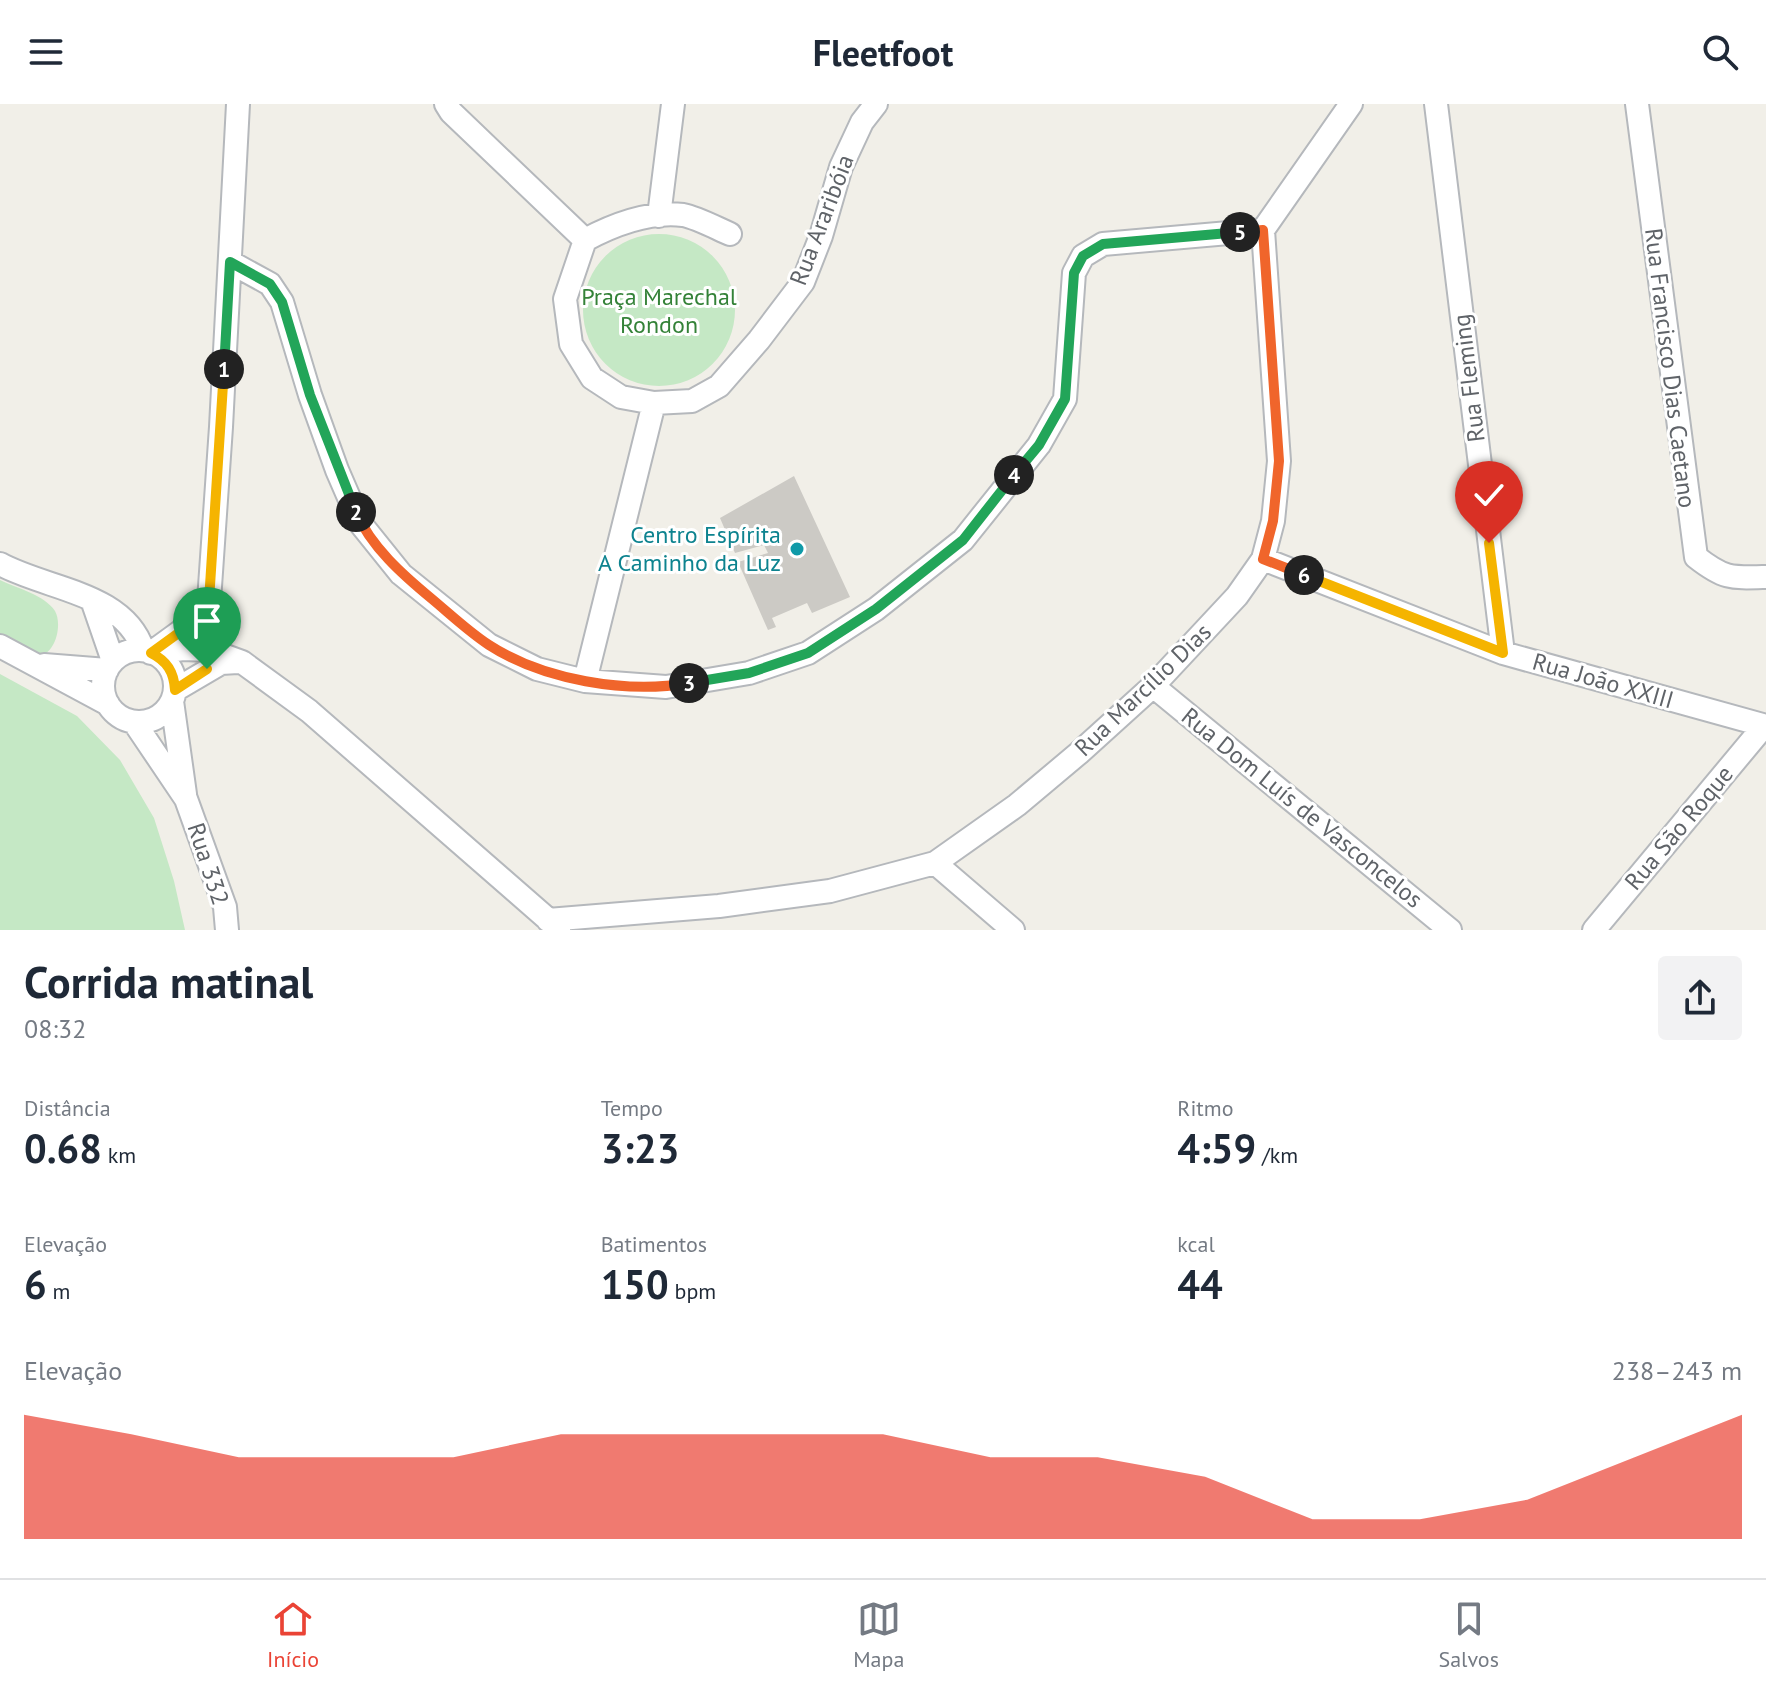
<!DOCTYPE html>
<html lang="pt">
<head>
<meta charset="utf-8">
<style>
  :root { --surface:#fff; --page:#f2f2f3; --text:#1f2937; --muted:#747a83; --line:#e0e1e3; --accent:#ea4335 }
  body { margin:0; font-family:"PT Sans",sans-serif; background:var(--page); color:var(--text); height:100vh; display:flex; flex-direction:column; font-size:30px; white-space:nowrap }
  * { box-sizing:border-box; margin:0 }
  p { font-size:26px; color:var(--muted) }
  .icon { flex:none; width:44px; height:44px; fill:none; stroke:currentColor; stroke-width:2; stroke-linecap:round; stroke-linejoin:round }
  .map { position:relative; height:826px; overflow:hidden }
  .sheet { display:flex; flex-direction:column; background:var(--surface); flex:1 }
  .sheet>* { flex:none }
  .pin { position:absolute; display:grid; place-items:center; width:68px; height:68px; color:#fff; margin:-82px -34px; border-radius:50% 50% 50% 0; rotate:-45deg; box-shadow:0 0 8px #0007 }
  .pin .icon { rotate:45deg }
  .km { position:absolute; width:40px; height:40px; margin:-20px; border-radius:50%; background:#222; color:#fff; font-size:22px; line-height:40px; text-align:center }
  .round { display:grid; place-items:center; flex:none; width:84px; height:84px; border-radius:8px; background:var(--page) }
  .headline { display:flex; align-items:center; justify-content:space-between; height:136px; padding:0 24px }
  h1 { font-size:44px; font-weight:700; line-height:60px }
  .stats { display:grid; grid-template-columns:repeat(3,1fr); gap:12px; height:136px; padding:8px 24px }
  .stats div { display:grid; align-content:center }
  .stats b { font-size:40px; font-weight:700 }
  .stats small { font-size:22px; font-weight:400 }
  .stats p { font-size:22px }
  .chart { height:224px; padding:16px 24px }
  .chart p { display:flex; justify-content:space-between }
  .chart svg { width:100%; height:144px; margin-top:8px; fill:var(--accent); opacity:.7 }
  header { display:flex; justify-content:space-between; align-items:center; height:104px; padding:0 24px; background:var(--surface); font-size:36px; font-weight:700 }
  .tab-bar { display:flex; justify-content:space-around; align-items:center; height:112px; border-top:2px solid var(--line); background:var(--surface); font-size:22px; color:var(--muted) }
  .tab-bar a { display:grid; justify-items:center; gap:4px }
  .tab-bar .selected { color:var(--accent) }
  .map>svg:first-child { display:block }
</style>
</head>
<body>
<header><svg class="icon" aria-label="menu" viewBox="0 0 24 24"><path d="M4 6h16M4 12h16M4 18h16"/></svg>Fleetfoot<svg class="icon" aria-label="search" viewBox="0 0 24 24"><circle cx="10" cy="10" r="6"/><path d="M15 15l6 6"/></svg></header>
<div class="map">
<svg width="1766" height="826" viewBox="0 0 1766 826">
  <rect width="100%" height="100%" fill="#f1efe8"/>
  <path fill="#c5e8c5" d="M583 206a76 76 0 1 1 152 0a76 76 0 1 1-152 0Z
    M0 476C16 484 45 491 55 507 63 521 55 554 35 552 24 551 10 541 0 537Z
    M0 570 77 612 120 656 154 714 174 777 185 826H0Z"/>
  <path fill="#cccac5" d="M794 372 850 493 812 509 807 499 772 514 776 523 768 526 738 458 768 449 764 441 735 449 720 414Z"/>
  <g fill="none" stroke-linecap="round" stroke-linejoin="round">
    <defs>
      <path id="minor" d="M446 0 451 8 585 136
        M1436 0 1503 549
        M1637 0 1696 453C1724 475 1731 474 1766 473
        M659 112 673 0
        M730 130C716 124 698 114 683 111 649 107 613 121 585 136L565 195 571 240 592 274 621 293 654 299 692 297 719 282 759 236 803 178 821 132 841 63 862 18 876 0
        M230 158 270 180 282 198 310 291 337 366 360 419 401 470 489 541 537 565 585 577 666 583 749 569 808 549 876 505 963 436 1039 341 1065 295 1074 169 1083 152 1103 140 1263 126
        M1263 455 1503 549 1766 622
        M0 460C47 486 124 488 143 546
        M92 496 113 557
        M0 542 108 600
        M103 582a36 36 0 1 1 72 0a36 36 0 1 1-72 0Z
        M151 549 195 517 209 497 221 323 238 0
        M153 549 183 545 209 546 242 558 309 607 559 825
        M44 561 107 566
        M585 577 654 299
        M1153 582 1450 826
        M175 586 221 559 238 558
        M172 597 185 690
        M134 618 186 695 225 803 227 826
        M935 759 1013 826
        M548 816 719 802 830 787 935 759 1017 701 1079 649 1153 582 1237 492 1263 455 1273 417 1279 357 1263 126 1351 0
        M1594 826 1764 622"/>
    </defs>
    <use href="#minor" stroke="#b5b8bc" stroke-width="26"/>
    <use href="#minor" stroke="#fff" stroke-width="22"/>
  </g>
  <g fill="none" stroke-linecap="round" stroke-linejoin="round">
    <defs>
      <path id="split-1" d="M207 565 175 586C174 568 167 557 151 549L195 517 209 497 224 265"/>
      <path id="split-2" d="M224 265 230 158 270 180 282 198 310 291 356 408"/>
      <path id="split-3" d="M356 408C371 443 403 471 432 495 450 510 469 528 489 541 543 576 626 590 689 579"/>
      <path id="split-4" d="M689 579 749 569 808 549 876 505 963 436 1014 371"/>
      <path id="split-5" d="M1014 371 1039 341 1065 295 1074 169 1083 152 1103 140 1240 128"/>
      <path id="split-6" d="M1240 128 1263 126 1279 357 1273 417 1263 455 1304 471"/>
      <path id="split-7" d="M1304 471 1503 549 1489 439"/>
    </defs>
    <use href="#split-1" stroke="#fff" stroke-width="16"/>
    <use href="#split-2" stroke="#fff" stroke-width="16"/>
    <use href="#split-3" stroke="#fff" stroke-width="16"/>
    <use href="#split-4" stroke="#fff" stroke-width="16"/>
    <use href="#split-5" stroke="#fff" stroke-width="16"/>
    <use href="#split-6" stroke="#fff" stroke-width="16"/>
    <use href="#split-7" stroke="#fff" stroke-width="16"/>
    <use href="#split-1" stroke="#f5b400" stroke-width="10"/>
    <use href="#split-2" stroke="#22a559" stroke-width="10"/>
    <use href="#split-3" stroke="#f0652b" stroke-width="10"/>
    <use href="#split-4" stroke="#22a559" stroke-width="10"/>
    <use href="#split-5" stroke="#22a559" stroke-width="10"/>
    <use href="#split-6" stroke="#f0652b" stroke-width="10"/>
    <use href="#split-7" stroke="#f5b400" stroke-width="10"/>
  </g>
  <circle fill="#0f9aa8" stroke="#fff" stroke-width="3" cx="797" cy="445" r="8"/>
  <g text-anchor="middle" stroke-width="6" stroke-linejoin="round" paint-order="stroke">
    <g font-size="24" fill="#5f6368" stroke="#fff">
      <text transform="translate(822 116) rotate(-69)" y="8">Rua Araribóia</text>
      <text transform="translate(1670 264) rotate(83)" y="8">Rua Francisco Dias Caetano</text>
      <text transform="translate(1469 274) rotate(-97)" y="8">Rua Fleming</text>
      <text transform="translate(1603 577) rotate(16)" y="8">Rua João XXIII</text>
      <text transform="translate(1143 586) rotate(-44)" y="8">Rua Marcílio Dias</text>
      <text transform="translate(1302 704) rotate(39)" y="8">Rua Dom Luís de Vasconcelos</text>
      <text transform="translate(1679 724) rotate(-50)" y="8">Rua São Roque</text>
      <text transform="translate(208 760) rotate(72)" y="8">Rua 332</text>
    </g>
    <g font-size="24" fill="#348238" stroke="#fff">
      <text x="659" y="201">Praça Marechal<tspan x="659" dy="28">Rondon</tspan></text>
    </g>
    <g font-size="24" fill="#0d838f" stroke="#fff" text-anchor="end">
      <text x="781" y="439">Centro Espírita<tspan x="781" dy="28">A Caminho da Luz</tspan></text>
    </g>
  </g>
</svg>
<div class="pin" style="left:207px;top:565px;background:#1e9e55"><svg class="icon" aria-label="arrive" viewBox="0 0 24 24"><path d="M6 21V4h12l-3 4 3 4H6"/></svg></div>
<div class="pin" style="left:1489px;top:439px;background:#d93025"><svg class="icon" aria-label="check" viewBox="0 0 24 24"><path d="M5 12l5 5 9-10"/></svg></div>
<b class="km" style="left:224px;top:265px">1</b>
<b class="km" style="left:356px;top:408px">2</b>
<b class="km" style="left:689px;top:579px">3</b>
<b class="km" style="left:1014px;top:371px">4</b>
<b class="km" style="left:1240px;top:128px">5</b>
<b class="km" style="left:1304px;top:471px">6</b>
</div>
<section class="sheet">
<div class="headline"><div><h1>Corrida matinal</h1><p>08:32</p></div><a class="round"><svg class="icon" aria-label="share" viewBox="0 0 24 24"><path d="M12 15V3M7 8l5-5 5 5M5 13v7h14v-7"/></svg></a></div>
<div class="stats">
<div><p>Distância</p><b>0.68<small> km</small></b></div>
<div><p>Tempo</p><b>3:23</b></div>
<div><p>Ritmo</p><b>4:59<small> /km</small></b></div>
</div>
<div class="stats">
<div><p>Elevação</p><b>6<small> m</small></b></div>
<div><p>Batimentos</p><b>150<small> bpm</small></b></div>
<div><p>kcal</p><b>44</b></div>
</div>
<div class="chart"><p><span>Elevação</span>238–243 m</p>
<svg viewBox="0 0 160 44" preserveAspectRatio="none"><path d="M0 44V6L10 12L20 19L30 19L40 19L50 12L60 12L70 12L80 12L90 19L100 19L110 25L120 38L130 38L140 32L150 19L160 6V44z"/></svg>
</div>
</section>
<nav class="tab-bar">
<a class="selected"><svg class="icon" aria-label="home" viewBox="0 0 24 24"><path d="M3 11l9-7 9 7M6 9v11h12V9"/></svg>Início</a>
<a><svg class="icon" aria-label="map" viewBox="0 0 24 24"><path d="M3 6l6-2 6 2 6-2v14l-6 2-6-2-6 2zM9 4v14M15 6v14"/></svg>Mapa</a>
<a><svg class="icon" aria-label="saved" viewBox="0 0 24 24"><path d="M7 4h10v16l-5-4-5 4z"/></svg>Salvos</a>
</nav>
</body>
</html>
